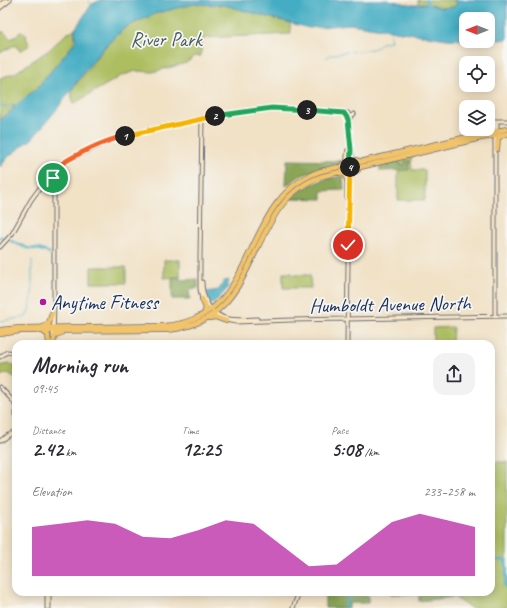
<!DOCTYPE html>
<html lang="en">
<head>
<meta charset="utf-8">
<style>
  :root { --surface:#fff; --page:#f2f2f3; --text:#2b2b33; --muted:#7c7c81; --accent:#b5179e }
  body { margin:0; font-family:Caveat,sans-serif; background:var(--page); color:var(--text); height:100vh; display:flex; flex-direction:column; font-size:15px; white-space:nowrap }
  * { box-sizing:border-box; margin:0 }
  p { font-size:13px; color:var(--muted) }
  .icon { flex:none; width:22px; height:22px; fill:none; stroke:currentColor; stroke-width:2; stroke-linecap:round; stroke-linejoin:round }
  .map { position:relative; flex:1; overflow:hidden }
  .details { position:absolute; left:12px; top:340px; width:483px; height:256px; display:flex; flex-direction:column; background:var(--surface); border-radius:12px; box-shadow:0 2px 10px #0003 }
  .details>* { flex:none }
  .needle { width:26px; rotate:270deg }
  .tools { position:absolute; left:459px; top:12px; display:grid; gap:8px }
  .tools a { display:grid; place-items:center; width:36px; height:36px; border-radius:8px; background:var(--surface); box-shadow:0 2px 10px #0003; font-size:20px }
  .pin { position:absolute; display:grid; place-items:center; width:34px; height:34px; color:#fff; margin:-17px; border:2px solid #fff; border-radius:50%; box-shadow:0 1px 4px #0007 }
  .km { position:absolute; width:20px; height:20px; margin:-10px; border-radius:50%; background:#222; color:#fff; font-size:11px; line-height:20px; text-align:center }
  .round { display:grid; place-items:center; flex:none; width:42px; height:42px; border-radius:12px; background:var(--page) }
  .overview { display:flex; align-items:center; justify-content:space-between; height:68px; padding:0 20px }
  h1 { font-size:22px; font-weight:700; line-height:30px }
  .stats { display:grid; grid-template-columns:repeat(3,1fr); gap:6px; height:68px; padding:4px 20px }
  .stats div { display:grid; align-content:center }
  .stats b { font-size:20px; font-weight:700 }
  .stats small { font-size:11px; font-weight:400 }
  .stats p { font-size:11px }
  .chart { height:112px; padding:8px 20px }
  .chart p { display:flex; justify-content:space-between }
  .chart svg { width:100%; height:72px; margin-top:4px; fill:var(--accent); opacity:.7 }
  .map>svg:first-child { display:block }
</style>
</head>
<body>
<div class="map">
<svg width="507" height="608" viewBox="0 0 507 608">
  <rect width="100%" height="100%" fill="#f6f6f2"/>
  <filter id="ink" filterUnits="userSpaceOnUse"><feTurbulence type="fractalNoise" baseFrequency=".025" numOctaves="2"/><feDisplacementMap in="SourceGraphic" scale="8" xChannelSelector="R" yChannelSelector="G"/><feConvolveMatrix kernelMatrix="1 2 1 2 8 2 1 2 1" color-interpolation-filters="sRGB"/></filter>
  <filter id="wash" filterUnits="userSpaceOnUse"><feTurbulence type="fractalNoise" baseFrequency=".012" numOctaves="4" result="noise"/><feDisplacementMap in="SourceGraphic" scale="16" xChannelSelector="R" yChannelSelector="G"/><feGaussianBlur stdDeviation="0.9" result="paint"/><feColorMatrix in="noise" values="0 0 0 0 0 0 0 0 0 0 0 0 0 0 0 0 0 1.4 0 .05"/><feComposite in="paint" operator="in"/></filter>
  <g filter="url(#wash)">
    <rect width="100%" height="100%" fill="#f1e1c5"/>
    <path fill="#adbe61" stroke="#647660" d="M418 0H459L454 7 440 8 428 4H418Z
      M194 4 224 5 290 23 291 34 204 38V40L201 41V56H195L186 63 153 72 136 71 121 76 73 104 71 91 106 46 126 27 157 13Z
      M75 29 74 41 72 46 36 89 0 119V78L15 73 49 50 66 34Z
      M22 31 27 36 26 38 30 45 20 51 15 45 0 53V32H4L11 39Z
      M414 155 411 159 412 170H425V200H398V170H409L408 166 410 161 405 163 406 164 403 166 400 164V162L380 165V164Z
      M164 260H180V277L164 278Z
      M91 267H126V283H91Z
      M283 273H292L293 275H310L311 288H283Z
      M453 327 452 344H433V328Z
      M10 364 15 365 16 378 8 373 0 376 1 365Z
      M496 462H507V608H471L454 597 442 592H491V465H494Z"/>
    <path fill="#8aa557" stroke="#526a5a" d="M287 160 344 161 300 176 286 186Z
      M404 161H410L408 166 409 170 380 171V165L400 162 401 163 400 165 403 166 406 164Z
      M343 176 344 190 322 191V199L290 198C310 183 319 180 343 176Z
      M172 277H180V280L198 279V288L189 289 190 299H172Z
      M325 592H358L362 596H369L368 603H349V608H325Z
      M391 592H442L454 597 419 601V594H391Z"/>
    <path fill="#44adc3" stroke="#306e90" d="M101 0H388L413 5 428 4 440 8 454 7 457 4 454 0H507V39L488 41V19H466V40L447 39 350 24 309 28 224 5 194 4 157 13 126 27 106 45 87 68 57 109 32 139 9 156 0 167V120L12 111 14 108 12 105 15 106 38 87 76 41 75 29 92 4Z
      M229 280 227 289 213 304 210 303 206 292 219 290 224 281Z"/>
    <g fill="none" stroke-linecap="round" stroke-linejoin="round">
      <path stroke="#44adc3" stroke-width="1" d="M88 0 92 6
        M351 52 372 49 378 47 381 43 391 41 390 37 391 35
        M326 58 330 55 347 52
        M0 105 5 107 11 106
        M33 250 34 248
        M0 321 26 317C35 301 31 278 32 260
        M491 527H494L493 525
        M505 560 507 559"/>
      <path stroke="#44adc3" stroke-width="2.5" d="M426 0 429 6
        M0 237 7 239
        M11 241 27 248 38 249 50 253
        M491 560H505L507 569
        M507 569 506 574V579L504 585 507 589
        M344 608 351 592"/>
    </g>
  </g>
  <g filter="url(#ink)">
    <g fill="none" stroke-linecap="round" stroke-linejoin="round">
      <defs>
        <path id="secondary" d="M0 5 6 0
          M0 8 10 0
          M349 119 351 116 354 114
          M497 131V121
          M349 177 351 157
          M347 180V198
          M0 247 12 234 31 200 54 169 72 158 112 140 135 133 202 118 269 108 348 113 351 151
          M200 257V289L202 300
          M200 259 202 118
          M202 282C202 299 211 316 229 319 238 321 248 319 257 319
          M495 316V121H507
          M225 320 236 322 292 320 507 316
          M53 337 54 303V169
          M347 344 349 185
          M0 357 7 352 16 353
          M0 387 14 402 16 408
          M16 409V418
          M0 441 8 435 16 432
          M47 608V592
          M49 608V592
          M293 608 299 592"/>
        <path id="highway" d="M497 149 498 138 503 135
          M351 150 352 159 359 161
          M343 165 347 162 348 151
          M340 173 345 174 347 180
          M349 186C350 178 350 173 358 170
          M202 299 206 308 204 314
          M210 318 215 317 226 321
          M44 326 49 323 52 313
          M0 330 20 328 163 326C263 320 237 198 321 171L480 134 507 129
          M44 332 48 335 49 344
          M0 334 20 331 165 330C267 324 241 202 323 176L481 138 507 134
          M53 344 55 335 61 333"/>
      </defs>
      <use href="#secondary" stroke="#666d82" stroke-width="5"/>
      <use href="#highway" stroke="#666d82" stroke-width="6"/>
      <use href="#secondary" stroke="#f9e7c3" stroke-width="3"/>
      <use href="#highway" stroke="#f1c36a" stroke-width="4.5"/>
    </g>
  </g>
  <g fill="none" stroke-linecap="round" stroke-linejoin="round" filter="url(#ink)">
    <defs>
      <path id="split-1" d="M53 178 54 181V169C72 156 103 141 125 136"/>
      <path id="split-2" d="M125 136 215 116"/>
      <path id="split-3" d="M215 116 272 108 307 110"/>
      <path id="split-4" d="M307 110 344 113 348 119 351 150 350 167"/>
      <path id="split-5" d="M348 245 350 167"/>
    </defs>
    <use href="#split-1" stroke="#fff" stroke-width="8"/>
    <use href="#split-2" stroke="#fff" stroke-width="8"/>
    <use href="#split-3" stroke="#fff" stroke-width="8"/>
    <use href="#split-4" stroke="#fff" stroke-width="8"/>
    <use href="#split-5" stroke="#fff" stroke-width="8"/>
    <use href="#split-1" stroke="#f0652b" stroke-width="5"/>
    <use href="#split-2" stroke="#f5b400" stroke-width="5"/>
    <use href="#split-3" stroke="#22a559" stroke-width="5"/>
    <use href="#split-4" stroke="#22a559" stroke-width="5"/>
    <use href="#split-5" stroke="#f5b400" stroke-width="5"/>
  </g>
  <circle fill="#b5179e" stroke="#f6f6f2" stroke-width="1.5" cx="43" cy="302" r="4"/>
  <g text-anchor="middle" stroke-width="3.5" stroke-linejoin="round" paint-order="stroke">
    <g font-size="20" fill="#475a5f" stroke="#f6f6f2">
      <text x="166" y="46">River Park</text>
    </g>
    <g font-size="20" fill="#1b2f5e" stroke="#f6f6f2" text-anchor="start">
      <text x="51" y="309">Anytime Fitness</text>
    </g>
    <g font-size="20" fill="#1b2f5e" stroke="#f6f6f2">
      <text transform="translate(390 304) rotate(-1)" y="7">Humboldt Avenue North</text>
    </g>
  </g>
</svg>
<div class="tools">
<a><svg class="needle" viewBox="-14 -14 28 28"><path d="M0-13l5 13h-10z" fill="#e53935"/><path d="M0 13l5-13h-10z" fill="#7c7c81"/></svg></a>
<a><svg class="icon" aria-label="locate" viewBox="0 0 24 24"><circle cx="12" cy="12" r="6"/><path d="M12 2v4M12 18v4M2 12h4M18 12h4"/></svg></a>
<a><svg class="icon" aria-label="layers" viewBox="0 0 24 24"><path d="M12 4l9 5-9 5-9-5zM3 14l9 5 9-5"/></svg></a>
</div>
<div class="pin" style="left:53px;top:178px;background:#1e9e55"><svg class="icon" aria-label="arrive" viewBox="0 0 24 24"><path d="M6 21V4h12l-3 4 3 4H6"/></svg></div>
<div class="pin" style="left:348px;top:245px;background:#d93025"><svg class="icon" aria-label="check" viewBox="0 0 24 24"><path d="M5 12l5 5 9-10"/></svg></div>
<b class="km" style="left:125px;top:136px">1</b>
<b class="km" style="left:215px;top:116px">2</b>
<b class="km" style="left:307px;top:110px">3</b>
<b class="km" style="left:350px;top:167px">4</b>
<section class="details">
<div class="overview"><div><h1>Morning run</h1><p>09:45</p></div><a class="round"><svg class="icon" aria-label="share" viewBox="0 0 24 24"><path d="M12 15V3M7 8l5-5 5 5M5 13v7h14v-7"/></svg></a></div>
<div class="stats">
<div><p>Distance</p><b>2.42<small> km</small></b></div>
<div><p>Time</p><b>12:25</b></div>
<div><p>Pace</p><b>5:08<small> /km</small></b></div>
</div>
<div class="chart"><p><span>Elevation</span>233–258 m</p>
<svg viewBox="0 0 160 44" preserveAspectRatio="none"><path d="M0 44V14L10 12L20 10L30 12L40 20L50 21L60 16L70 10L80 12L90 25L100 38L110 37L120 24L130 11L140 6L150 10L160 14V44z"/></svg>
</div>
</section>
</div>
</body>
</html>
